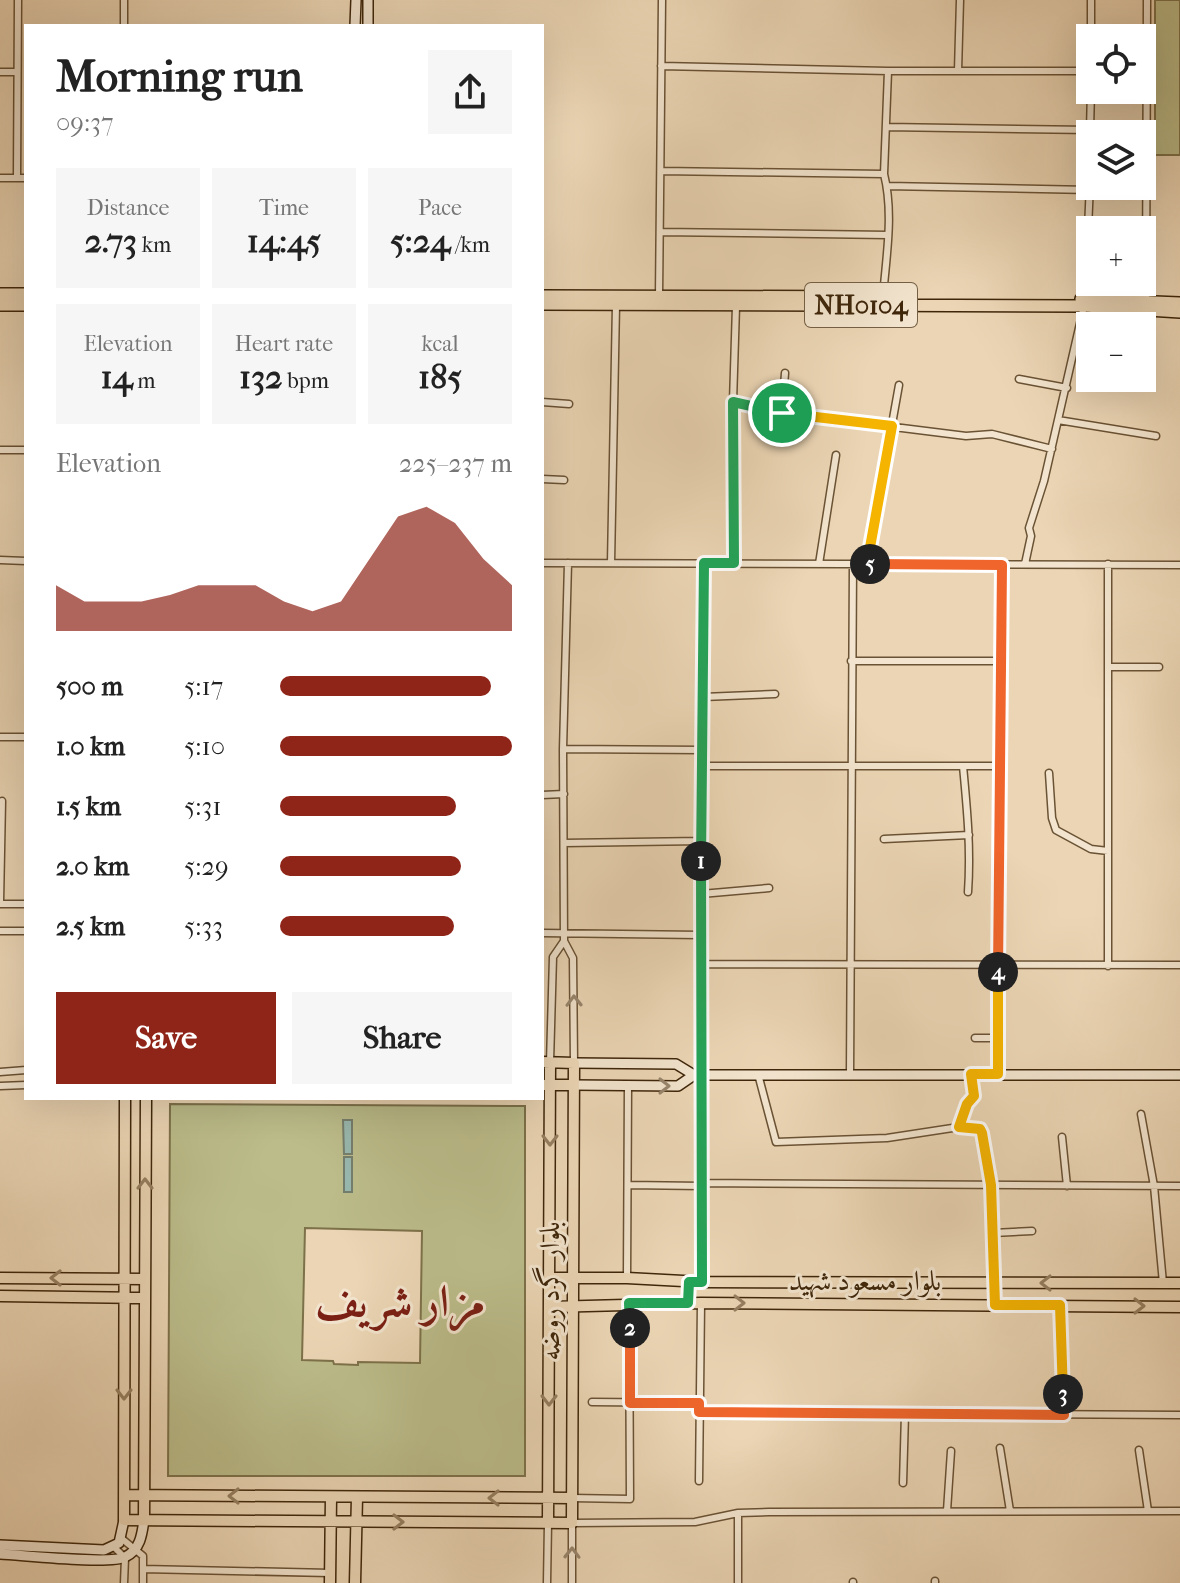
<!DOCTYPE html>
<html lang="en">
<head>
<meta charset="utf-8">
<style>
  :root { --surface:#fff; --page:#f6f6f6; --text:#222; --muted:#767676; --accent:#8f2418 }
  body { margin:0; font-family:"IM FELL French Canon",Amiri,serif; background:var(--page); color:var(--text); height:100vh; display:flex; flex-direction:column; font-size:30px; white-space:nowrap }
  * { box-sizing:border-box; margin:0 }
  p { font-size:26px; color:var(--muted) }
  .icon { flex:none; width:44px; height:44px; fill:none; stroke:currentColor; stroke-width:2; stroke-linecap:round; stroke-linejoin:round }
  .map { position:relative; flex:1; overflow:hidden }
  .panel { position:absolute; left:24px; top:24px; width:520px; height:1076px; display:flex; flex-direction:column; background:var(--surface); border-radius:0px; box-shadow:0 8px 32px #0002 }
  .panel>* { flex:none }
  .controls { position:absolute; left:1076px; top:24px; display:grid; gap:16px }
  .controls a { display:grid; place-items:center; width:80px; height:80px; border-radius:0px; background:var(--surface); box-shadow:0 8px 32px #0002; font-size:40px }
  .pin { position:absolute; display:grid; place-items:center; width:68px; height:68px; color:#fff; margin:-34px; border:4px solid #fff; border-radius:50%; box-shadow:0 2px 8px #0007 }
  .km { position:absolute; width:40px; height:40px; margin:-20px; border-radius:50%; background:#222; color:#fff; font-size:22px; line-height:40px; text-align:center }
  .round { display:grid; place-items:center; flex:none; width:84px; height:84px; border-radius:0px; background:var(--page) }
  .overview { display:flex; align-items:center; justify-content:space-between; height:136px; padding:0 32px }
  h1 { font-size:44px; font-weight:700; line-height:60px }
  .stats { display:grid; grid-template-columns:repeat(3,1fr); gap:12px; height:136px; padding:8px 32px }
  .stats div { display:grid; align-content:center; border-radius:0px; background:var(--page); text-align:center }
  .stats b { font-size:34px; font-weight:700 }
  .stats small { font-size:22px; font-weight:400 }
  .stats p { font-size:22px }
  .chart { height:224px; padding:16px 32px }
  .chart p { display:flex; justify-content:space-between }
  .chart svg { width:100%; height:144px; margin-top:8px; fill:var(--accent); opacity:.7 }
  .cta { display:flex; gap:16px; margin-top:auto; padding:16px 32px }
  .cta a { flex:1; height:92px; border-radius:0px; background:var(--accent); color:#fff; font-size:32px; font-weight:700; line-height:92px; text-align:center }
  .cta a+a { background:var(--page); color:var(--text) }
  ul { padding:0 32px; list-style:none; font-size:26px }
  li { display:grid; grid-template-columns:128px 96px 1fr; align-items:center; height:60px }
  li i { height:20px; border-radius:10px; background:var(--accent) }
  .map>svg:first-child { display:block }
</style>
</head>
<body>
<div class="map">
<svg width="1180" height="1583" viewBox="0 0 1180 1583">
  <rect width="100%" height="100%" fill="#ebd5b4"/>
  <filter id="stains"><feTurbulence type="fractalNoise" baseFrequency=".0025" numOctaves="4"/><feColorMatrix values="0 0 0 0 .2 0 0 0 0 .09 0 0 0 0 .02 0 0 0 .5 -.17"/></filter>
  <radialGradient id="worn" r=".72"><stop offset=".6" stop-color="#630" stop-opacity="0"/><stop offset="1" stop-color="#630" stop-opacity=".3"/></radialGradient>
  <path fill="#bbbc8a" stroke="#7d714a" stroke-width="2" fill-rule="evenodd" d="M1155 0H1180V155H1155Z
    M170 1104 525 1106V1476H168ZM305 1228 422 1231 420 1363 358 1362V1365L334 1364 333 1361 302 1360Z"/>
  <path fill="#98b8af" stroke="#747e6d" stroke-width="2" d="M343 1120H352V1154H344Z
    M344 1157H352V1192H344Z"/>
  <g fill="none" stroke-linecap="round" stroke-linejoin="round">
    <defs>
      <path id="street" d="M124 26V0
        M1091 38V0
        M661 66 888 71H1090
        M958 71 960 0
        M0 72H17
        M886 127 1090 130
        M1090 130 1091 90
        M661 171 884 174
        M0 178H26
        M17 178 18 0
        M887 186 1090 190
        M660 232 888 235
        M659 296 662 0
        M883 297C886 257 894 214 884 174L888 71
        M1085 299 1090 183
        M1146 300 1147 0
        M1019 379 1067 388
        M542 402 569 404
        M733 402 782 413 966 436 992 434 1052 449
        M782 413 785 373
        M1058 420 1156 436
        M0 450H26
        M542 479 564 480
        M0 560 26 561
        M542 563 1180 565
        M568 563 563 749 564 941 573 958 574 1063
        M611 563 616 305
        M734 563 733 402 736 306
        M819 564 836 455
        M867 564 899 385
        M1025 564 1031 536 1029 528 1044 481 1084 306
        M1108 564V966
        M851 661H1000
        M1108 667H1159
        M703 697 775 694
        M0 737H26
        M563 749 702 750
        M702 766H998
        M963 766C967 808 971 849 968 892
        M1049 773 1052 818 1056 830 1091 849 1108 851
        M542 795 564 794
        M884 839 969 835
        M564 843 701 841
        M701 894 769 888
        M0 902 2 801
        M0 904H26
        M0 931H26
        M542 933 700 935
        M701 964 1180 965
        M975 1038H998
        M550 1062 553 957 564 941
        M0 1072 26 1070
        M758 1074 776 1142 887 1138 959 1127 980 1129 991 1185 995 1305
        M850 1074 853 564
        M998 1074V766L1002 565
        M0 1086 26 1085
        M1141 1114 1154 1186 1163 1283
        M959 1127 967 1104 974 1096 971 1075
        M1062 1137 1067 1186
        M702 1183 1180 1186
        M628 1185 702 1186
        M993 1233 1032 1231
        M627 1278 628 1085
        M702 1282 700 935 704 563
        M1060 1305 1064 1415
        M592 1402 699 1403
        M699 1412 1180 1415
        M1000 1448 1010 1511
        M1139 1450 1148 1511
        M699 1481 701 1303
        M903 1483 905 1414
        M572 1498 630 1499 629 1303
        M947 1511 951 1451
        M121 1538 143 1556V1583
        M114 1547 125 1558 124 1583
        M143 1569 330 1573
        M547 1583 548 1523
        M572 1583V1523L695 1522 738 1513 769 1512 1180 1511
        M738 1583V1513
        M853 1583V1582
        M935 1583V1581"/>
      <path id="secondary" d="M368 0V26
        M355 26 356 0
        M574 1063 676 1064 694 1075H1180
        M574 1085 678 1086 694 1075
        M0 1545 104 1550 119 1543 124 1520
        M0 1554C22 1555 110 1565 125 1557 140 1550 142 1535 144 1520"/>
      <path id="primary" d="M542 1085H574
        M125 1098 124 1520 572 1523 574 1063 542 1062
        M0 1278 145 1279
        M549 1278H627L702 1282 1180 1283
        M0 1296 145 1298
        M549 1307 701 1303 1180 1307
        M124 1495 572 1498
        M144 1520 146 1098
        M548 1523 550 1062
        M330 1583 331 1497
        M355 1583 357 1497"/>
      <path id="highway" d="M0 294H26
        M542 296 896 297
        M1081 299 1180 303
        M542 304 1084 306 1180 312
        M0 305H26"/>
    </defs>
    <use href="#street" stroke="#6a5234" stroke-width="9"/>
    <use href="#secondary" stroke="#3f260a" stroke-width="12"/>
    <use href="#primary" stroke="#3f260a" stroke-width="13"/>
    <use href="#highway" stroke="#3f260a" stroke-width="14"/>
    <use href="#street" stroke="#f2e4ce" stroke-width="6"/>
    <use href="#secondary" stroke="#f2e4ce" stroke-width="9"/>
    <use href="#primary" stroke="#ebd5b4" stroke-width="10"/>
    <use href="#highway" stroke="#ebd5b4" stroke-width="11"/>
  </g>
  <defs><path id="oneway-chevron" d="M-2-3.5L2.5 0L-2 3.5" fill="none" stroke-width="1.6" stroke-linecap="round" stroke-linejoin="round" transform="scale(2)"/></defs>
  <g stroke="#98856c">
    <use href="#oneway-chevron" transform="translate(574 1001) rotate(-91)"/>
    <use href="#oneway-chevron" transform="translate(664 1086)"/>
    <use href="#oneway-chevron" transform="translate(572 1553) rotate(-89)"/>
  </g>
  <g stroke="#957e5f">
    <use href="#oneway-chevron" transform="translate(550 1140) rotate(90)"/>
    <use href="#oneway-chevron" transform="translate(145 1184) rotate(-90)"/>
    <use href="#oneway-chevron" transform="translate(56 1278) rotate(-180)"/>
    <use href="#oneway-chevron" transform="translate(1046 1283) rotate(-180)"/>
    <use href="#oneway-chevron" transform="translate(739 1303)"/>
    <use href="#oneway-chevron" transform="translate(1139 1306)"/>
    <use href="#oneway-chevron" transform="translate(124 1394) rotate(90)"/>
    <use href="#oneway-chevron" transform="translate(549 1400) rotate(90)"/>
    <use href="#oneway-chevron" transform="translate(234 1496) rotate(-180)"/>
    <use href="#oneway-chevron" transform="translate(494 1498) rotate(-180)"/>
    <use href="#oneway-chevron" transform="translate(398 1522)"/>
  </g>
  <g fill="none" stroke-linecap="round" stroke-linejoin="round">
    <defs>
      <path id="split-1" d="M701 861 704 563H734L733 402 782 413"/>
      <path id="split-2" d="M630 1328 629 1303H688L689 1282H702L701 861"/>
      <path id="split-3" d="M630 1328V1403H699V1412L1064 1415 1063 1394"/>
      <path id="split-4" d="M998 972V1074H971L974 1096 967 1104 959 1127 980 1129 982 1133 991 1185 995 1305H1060L1063 1394"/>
      <path id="split-5" d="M870 564 1002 565 998 972"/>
      <path id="split-6" d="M782 413 892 426 867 564H870"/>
    </defs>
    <use href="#split-1" stroke="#fff" stroke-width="16"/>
    <use href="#split-2" stroke="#fff" stroke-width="16"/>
    <use href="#split-3" stroke="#fff" stroke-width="16"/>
    <use href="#split-4" stroke="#fff" stroke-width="16"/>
    <use href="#split-5" stroke="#fff" stroke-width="16"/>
    <use href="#split-6" stroke="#fff" stroke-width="16"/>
    <use href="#split-1" stroke="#22a559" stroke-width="10"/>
    <use href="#split-2" stroke="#22a559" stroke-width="10"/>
    <use href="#split-3" stroke="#f0652b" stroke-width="10"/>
    <use href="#split-4" stroke="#f5b400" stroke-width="10"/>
    <use href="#split-5" stroke="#f0652b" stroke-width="10"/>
    <use href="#split-6" stroke="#f5b400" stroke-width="10"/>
  </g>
  <g text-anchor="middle" stroke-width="6" stroke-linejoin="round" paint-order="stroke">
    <rect fill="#f2e4ce" stroke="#755f45" stroke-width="2" x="805" y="283" width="112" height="44" rx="6"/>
    <g font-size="26" font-weight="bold" fill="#3f260a">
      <text x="861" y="314">NH0104</text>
    </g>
    <g font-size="28" fill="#3f260a" stroke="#f2e4ce">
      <text x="865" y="1290">بلوار مسعود شهید</text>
      <text transform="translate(549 1291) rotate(-90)" y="10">بلوار گرد روضه</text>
    </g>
    <g font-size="44" font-weight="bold" fill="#7a1f14" stroke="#f2e4ce">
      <text x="400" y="1316">مزار شريف</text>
    </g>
  </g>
  <rect width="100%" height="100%" filter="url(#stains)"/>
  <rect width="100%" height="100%" fill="url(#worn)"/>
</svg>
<div class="controls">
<a><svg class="icon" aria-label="locate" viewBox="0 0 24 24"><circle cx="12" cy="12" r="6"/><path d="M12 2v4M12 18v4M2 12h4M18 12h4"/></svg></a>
<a><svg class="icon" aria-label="layers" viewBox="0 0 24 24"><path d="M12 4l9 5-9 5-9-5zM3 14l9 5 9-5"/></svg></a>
<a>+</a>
<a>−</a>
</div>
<div class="pin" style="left:782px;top:413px;background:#1e9e55"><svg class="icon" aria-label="arrive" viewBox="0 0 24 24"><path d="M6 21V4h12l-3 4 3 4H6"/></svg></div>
<b class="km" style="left:701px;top:861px">1</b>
<b class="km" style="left:630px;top:1328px">2</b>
<b class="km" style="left:1063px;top:1394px">3</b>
<b class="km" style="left:998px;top:972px">4</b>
<b class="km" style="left:870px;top:564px">5</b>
<section class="panel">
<div class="overview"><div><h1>Morning run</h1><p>09:37</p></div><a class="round"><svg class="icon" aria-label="share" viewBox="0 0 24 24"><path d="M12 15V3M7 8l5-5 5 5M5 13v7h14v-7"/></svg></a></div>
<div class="stats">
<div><p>Distance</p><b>2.73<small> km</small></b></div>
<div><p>Time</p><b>14:45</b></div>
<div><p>Pace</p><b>5:24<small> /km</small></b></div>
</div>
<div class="stats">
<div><p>Elevation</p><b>14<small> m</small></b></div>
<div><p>Heart rate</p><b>132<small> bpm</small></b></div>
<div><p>kcal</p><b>185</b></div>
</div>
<div class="chart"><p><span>Elevation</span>225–237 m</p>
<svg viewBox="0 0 160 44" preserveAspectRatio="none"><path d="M0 44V30L10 35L20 35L30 35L40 33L50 30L60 30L70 30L80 35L90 38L100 35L110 22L120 9L130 6L140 11L150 22L160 30V44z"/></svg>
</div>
<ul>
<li><b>500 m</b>5:17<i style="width:91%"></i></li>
<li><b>1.0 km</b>5:10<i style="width:100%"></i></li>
<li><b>1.5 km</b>5:31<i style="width:76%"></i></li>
<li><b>2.0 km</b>5:29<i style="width:78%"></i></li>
<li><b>2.5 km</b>5:33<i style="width:75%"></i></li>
</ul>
<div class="cta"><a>Save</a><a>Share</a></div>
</section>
</div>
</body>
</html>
